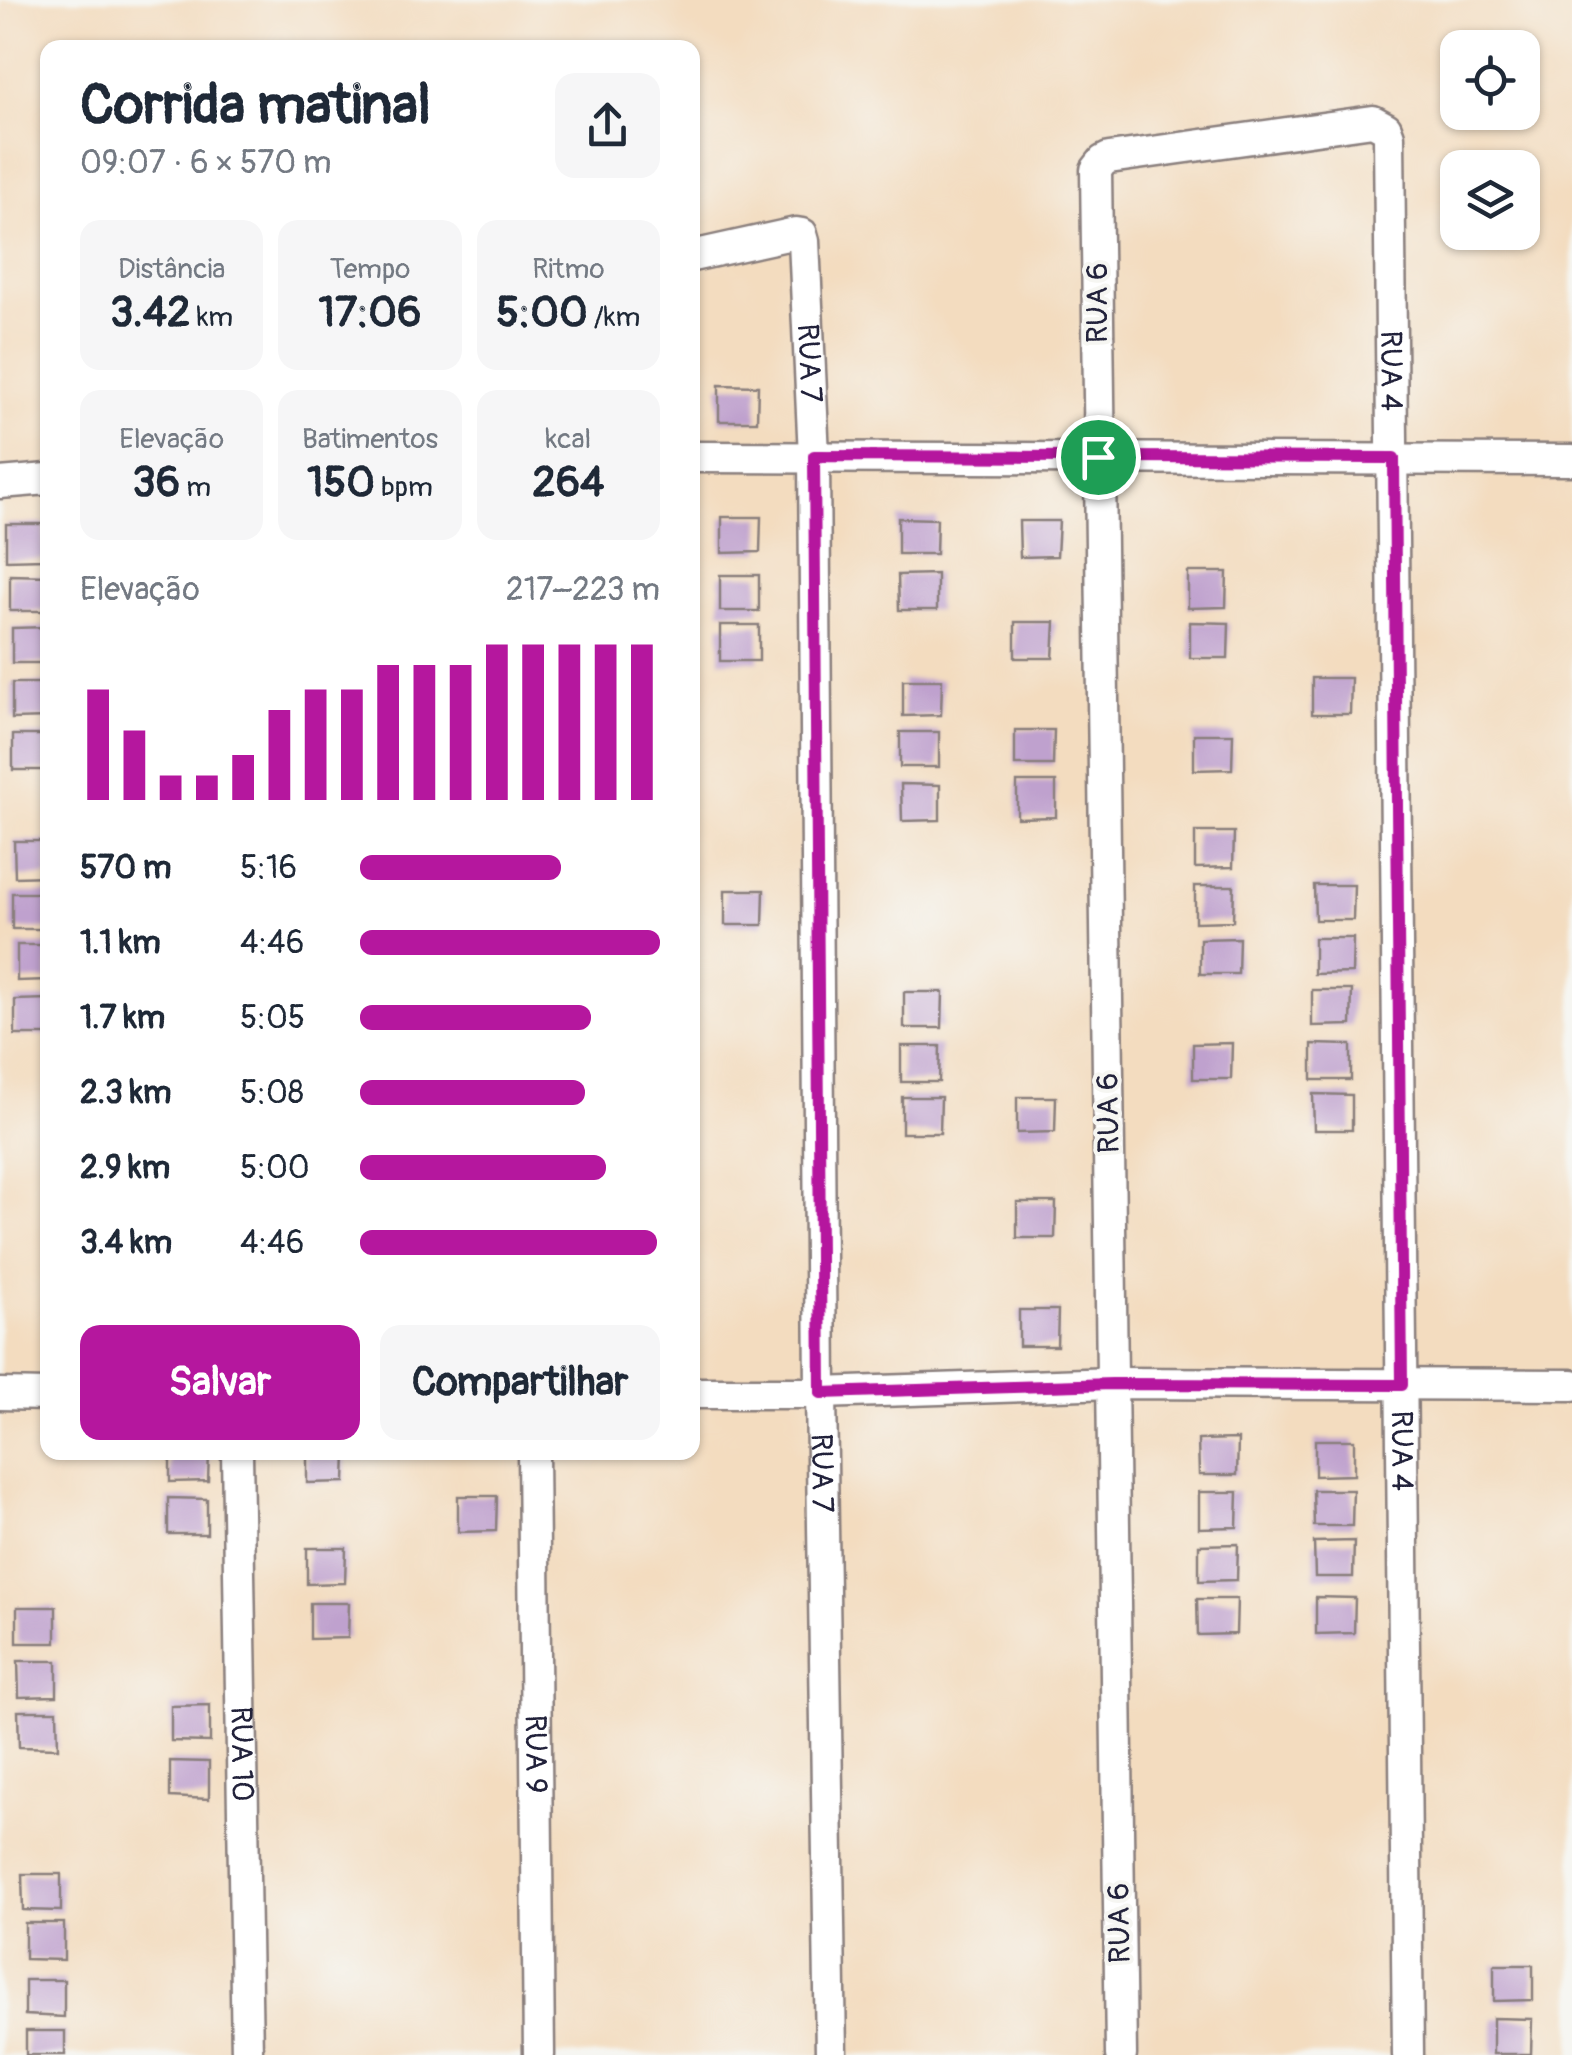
<!DOCTYPE html>
<html lang="pt">
<head>
<meta charset="utf-8">
<style>
  :root { --surface:#fff; --page:#f6f6f7; --text:#1f2937; --muted:#747a83; --accent:#b5179e }
  body { margin:0; font-family:Pangolin,sans-serif; background:var(--page); color:var(--text); height:100vh; display:flex; flex-direction:column; font-size:38px; white-space:nowrap }
  * { box-sizing:border-box; margin:0 }
  p { font-size:32px; color:var(--muted) }
  .icon { flex:none; width:55px; height:55px; fill:none; stroke:currentColor; stroke-width:2; stroke-linecap:round; stroke-linejoin:round }
  .map { position:relative; flex:1; overflow:hidden }
  .side { position:absolute; left:40px; top:40px; width:660px; height:1420px; display:flex; flex-direction:column; background:var(--surface); border-radius:20px; box-shadow:0 2px 8px #0004 }
  .side>* { flex:none }
  .fabs { position:absolute; left:1440px; top:30px; display:grid; gap:20px }
  .fabs a { display:grid; place-items:center; width:100px; height:100px; border-radius:20px; background:var(--surface); box-shadow:0 2px 8px #0004; font-size:50px }
  .pin { position:absolute; display:grid; place-items:center; width:85px; height:85px; color:#fff; margin:-42px; border:5px solid #fff; border-radius:50%; box-shadow:0 2px 10px #0007 }
  .round { display:grid; place-items:center; flex:none; width:105px; height:105px; border-radius:20px; background:var(--page) }
  .head { display:flex; align-items:center; justify-content:space-between; height:170px; padding:0 40px }
  h1 { font-size:55px; font-weight:700; line-height:75px }
  .stats { display:grid; grid-template-columns:repeat(3,1fr); gap:15px; height:170px; padding:10px 40px }
  .stats div { display:grid; align-content:center; border-radius:20px; background:var(--page); text-align:center }
  .stats b { font-size:42px; font-weight:700 }
  .stats small { font-size:28px; font-weight:400 }
  .stats p { font-size:28px }
  .chart { height:280px; padding:20px 40px }
  .chart p { display:flex; justify-content:space-between }
  .chart svg { width:100%; height:180px; margin-top:10px; stroke:var(--accent); stroke-width:6 }
  .cta { display:flex; gap:20px; margin-top:auto; padding:20px 40px }
  .cta a { flex:1; height:115px; border-radius:20px; background:var(--accent); color:#fff; font-size:40px; font-weight:700; line-height:115px; text-align:center }
  .cta a+a { background:var(--page); color:var(--text) }
  ul { padding:0 40px; list-style:none; font-size:32px }
  li { display:grid; grid-template-columns:160px 120px 1fr; align-items:center; height:75px }
  li i { height:25px; border-radius:12px; background:var(--accent) }
  .map>svg:first-child { display:block }
</style>
</head>
<body>
<div class="map">
<svg width="1572" height="2055" viewBox="0 0 1572 2055">
  <rect width="100%" height="100%" fill="#f6f6f2"/>
  <filter id="ink" filterUnits="userSpaceOnUse"><feTurbulence type="fractalNoise" baseFrequency=".01" numOctaves="2"/><feDisplacementMap in="SourceGraphic" scale="20" xChannelSelector="R" yChannelSelector="G"/><feConvolveMatrix kernelMatrix="1 2 1 2 8 2 1 2 1" color-interpolation-filters="sRGB"/></filter>
  <filter id="wash" filterUnits="userSpaceOnUse"><feTurbulence type="fractalNoise" baseFrequency=".0048" numOctaves="4" result="noise"/><feDisplacementMap in="SourceGraphic" scale="40" xChannelSelector="R" yChannelSelector="G"/><feGaussianBlur stdDeviation="2.25" result="paint"/><feColorMatrix in="noise" values="0 0 0 0 0 0 0 0 0 0 0 0 0 0 0 0 0 1.4 0 .05"/><feComposite in="paint" operator="in"/></filter>
  <g filter="url(#wash)">
    <rect width="100%" height="100%" fill="#f3dcbf"/>
    <g id="blocks">
      <path fill="#bfa1ce" d="M719 385 758 386 757 421H719Z
        M722 517H761L760 552 722 553Z
        M898 518 937 519 936 554H898Z
        M1019 521H1059L1057 556 1020 557Z
        M6 524H45L44 559 6 560Z
        M1188 572H1227L1226 607 1188 608Z
        M937 574V610H899L898 575Z
        M10 575 48 576V611H10Z
        M720 575H759V611H720Z
        M1015 622H1055L1053 658H1015Z
        M1190 622 1229 623 1228 658H1190Z
        M720 625H759V661H720Z
        M48 627V663H12V628Z
        M1312 678H1351L1350 714H1312Z
        M903 680H942L941 715 903 716Z
        M12 683H48V718L12 719Z
        M1015 730H1054L1053 765H1015Z
        M900 732H939V767H900Z
        M1194 734H1233L1232 769 1194 770Z
        M13 735H48V770H13Z
        M1017 782H1056V817L1017 818Z
        M901 784 940 785V820L902 821Z
        M1195 832H1234L1233 867 1195 868Z
        M14 841H48V876L15 877Z
        M1314 885H1354L1353 920H1315Z
        M1195 886H1234L1233 921 1195 922Z
        M725 890H764L763 925H725Z
        M12 893H48V929H12Z
        M1239 938 1238 974H1200V939Z
        M1314 938H1353L1352 973 1314 974Z
        M17 945H48V980L17 981Z
        M1312 990H1352L1351 1025 1312 1026Z
        M904 992H943L942 1028H904Z
        M48 999V1035H15V1000Z
        M1232 1043 1231 1079H1193V1044Z
        M1312 1044 1351 1045V1080H1312Z
        M901 1046H940L939 1082H901Z
        M1313 1094 1352 1095V1130H1314Z
        M902 1097H941L940 1133H902Z
        M1017 1097H1056L1055 1132 1017 1133Z
        M1017 1202H1056L1055 1238H1017Z
        M1019 1310H1058L1057 1346H1019Z
        M1238 1439 1237 1475H1199L1198 1440Z
        M1315 1440H1354V1475L1315 1476Z
        M170 1452H209L208 1481 170 1482Z
        M307 1452H346L345 1482 307 1483Z
        M1313 1490H1353L1352 1526H1314Z
        M1199 1492H1238L1237 1527 1199 1528Z
        M458 1496H497L496 1531 458 1532Z
        M168 1498 207 1499V1534H168Z
        M1354 1541 1353 1577H1315L1314 1542Z
        M1238 1544 1237 1580 1199 1581V1545Z
        M307 1548H346L345 1583 307 1584Z
        M1316 1597 1355 1598 1354 1633 1316 1634Z
        M1197 1599H1237L1236 1634 1198 1635Z
        M310 1603H349L348 1638 310 1639Z
        M17 1607H56V1643H17Z
        M18 1661H57V1696L19 1697Z
        M210 1705V1742L171 1741V1706Z
        M18 1711H57L58 1748 19 1747Z
        M170 1761 209 1762V1799L170 1797Z
        M22 1874H61V1911L23 1910Z
        M25 1923H64V1960L25 1959Z
        M1494 1965H1533V2000L1494 2001Z
        M25 1980H64V2017L25 2015Z
        M1493 2018 1532 2019 1531 2054H1493Z
        M26 2031H65V2055H26Z"/>
    </g>
  </g>
  <g filter="url(#ink)">
    <use href="#blocks" fill-opacity="0" stroke="#8a7f7d" stroke-width="2.5"/>
    <g fill="none" stroke-linecap="round" stroke-linejoin="round">
      <defs>
        <g id="street">
          <path id="s1" d="M692 256 796 233 802 234 804 241 814 456 821 1393 831 2055"/>
          <path d="M692 457 1572 460"/>
          <path d="M0 483 48 479"/>
          <path d="M692 1393H821L1113 1383 1572 1385"/>
          <path d="M0 1394 48 1395"/>
          <path id="s2" d="M237 1452 247 2055"/>
          <path id="s3" d="M533 1452 539 2055"/>
          <path id="s4" d="M1121 2055 1096 170 1103 161 1109 158 1373 121 1386 128 1389 136 1408 2055"/>
        </g>
      </defs>
      <use href="#street" stroke="#8a7f7d" stroke-width="35"/>
      <use href="#street" stroke="#fff" stroke-width="30"/>
    </g>
  </g>
  <g fill="none" stroke-linecap="round" stroke-linejoin="round" filter="url(#ink)">
    <defs>
      <path id="route" d="M814 456 1394 458 1402 1385 1112 1384 821 1393Z"/>
    </defs>
    <use href="#route" stroke="#fff" stroke-width="20"/>
    <use href="#route" stroke="#b5179e" stroke-width="12"/>
  </g>
  <g text-anchor="middle" stroke-width="8" stroke-linejoin="round" paint-order="stroke">
    <g font-size="30" fill="#22223b" stroke="#f6f6f2">
      <text transform="translate(1097 303) rotate(-90)" y="10">RUA 6</text>
      <text dy="10" stroke="none"><textPath href="#s1" startOffset="242">RUA 7</textPath></text>
      <text dy="10" stroke="none"><textPath href="#s4" startOffset="2428">RUA 4</textPath></text>
      <text transform="translate(1108 1113) rotate(-91)" y="10">RUA 6</text>
      <text dy="10" stroke="none"><textPath href="#s4" startOffset="3508">RUA 4</textPath></text>
      <text dy="10" stroke="none"><textPath href="#s1" startOffset="1352">RUA 7</textPath></text>
      <text dy="10" stroke="none"><textPath href="#s2" startOffset="302">RUA 10</textPath></text>
      <text dy="10" stroke="none"><textPath href="#s3" startOffset="302">RUA 9</textPath></text>
      <text transform="translate(1119 1923) rotate(-91)" y="10">RUA 6</text>
    </g>
  </g>
</svg>
<div class="fabs">
<a><svg class="icon" aria-label="locate" viewBox="0 0 24 24"><circle cx="12" cy="12" r="6"/><path d="M12 2v4M12 18v4M2 12h4M18 12h4"/></svg></a>
<a><svg class="icon" aria-label="layers" viewBox="0 0 24 24"><path d="M12 4l9 5-9 5-9-5zM3 14l9 5 9-5"/></svg></a>
</div>
<div class="pin" style="left:1098px;top:457px;background:#1e9e55"><svg class="icon" aria-label="arrive" viewBox="0 0 24 24"><path d="M6 21V4h12l-3 4 3 4H6"/></svg></div>
<section class="side">
<div class="head"><div><h1>Corrida matinal</h1><p>09:07 · 6 × 570 m</p></div><a class="round"><svg class="icon" aria-label="share" viewBox="0 0 24 24"><path d="M12 15V3M7 8l5-5 5 5M5 13v7h14v-7"/></svg></a></div>
<div class="stats">
<div><p>Distância</p><b>3.42<small> km</small></b></div>
<div><p>Tempo</p><b>17:06</b></div>
<div><p>Ritmo</p><b>5:00<small> /km</small></b></div>
</div>
<div class="stats">
<div><p>Elevação</p><b>36<small> m</small></b></div>
<div><p>Batimentos</p><b>150<small> bpm</small></b></div>
<div><p>kcal</p><b>264</b></div>
</div>
<div class="chart"><p><span>Elevação</span>217–223 m</p>
<svg viewBox="0 0 160 44" preserveAspectRatio="none"><path d="M5 44V17M15 44V27M25 44V38M35 44V38M45 44V33M55 44V22M65 44V17M75 44V17M85 44V11M95 44V11M105 44V11M115 44V6M125 44V6M135 44V6M145 44V6M155 44V6"/></svg>
</div>
<ul>
<li><b>570 m</b>5:16<i style="width:67%"></i></li>
<li><b>1.1 km</b>4:46<i style="width:100%"></i></li>
<li><b>1.7 km</b>5:05<i style="width:77%"></i></li>
<li><b>2.3 km</b>5:08<i style="width:75%"></i></li>
<li><b>2.9 km</b>5:00<i style="width:82%"></i></li>
<li><b>3.4 km</b>4:46<i style="width:99%"></i></li>
</ul>
<div class="cta"><a>Salvar</a><a>Compartilhar</a></div>
</section>
</div>
</body>
</html>
